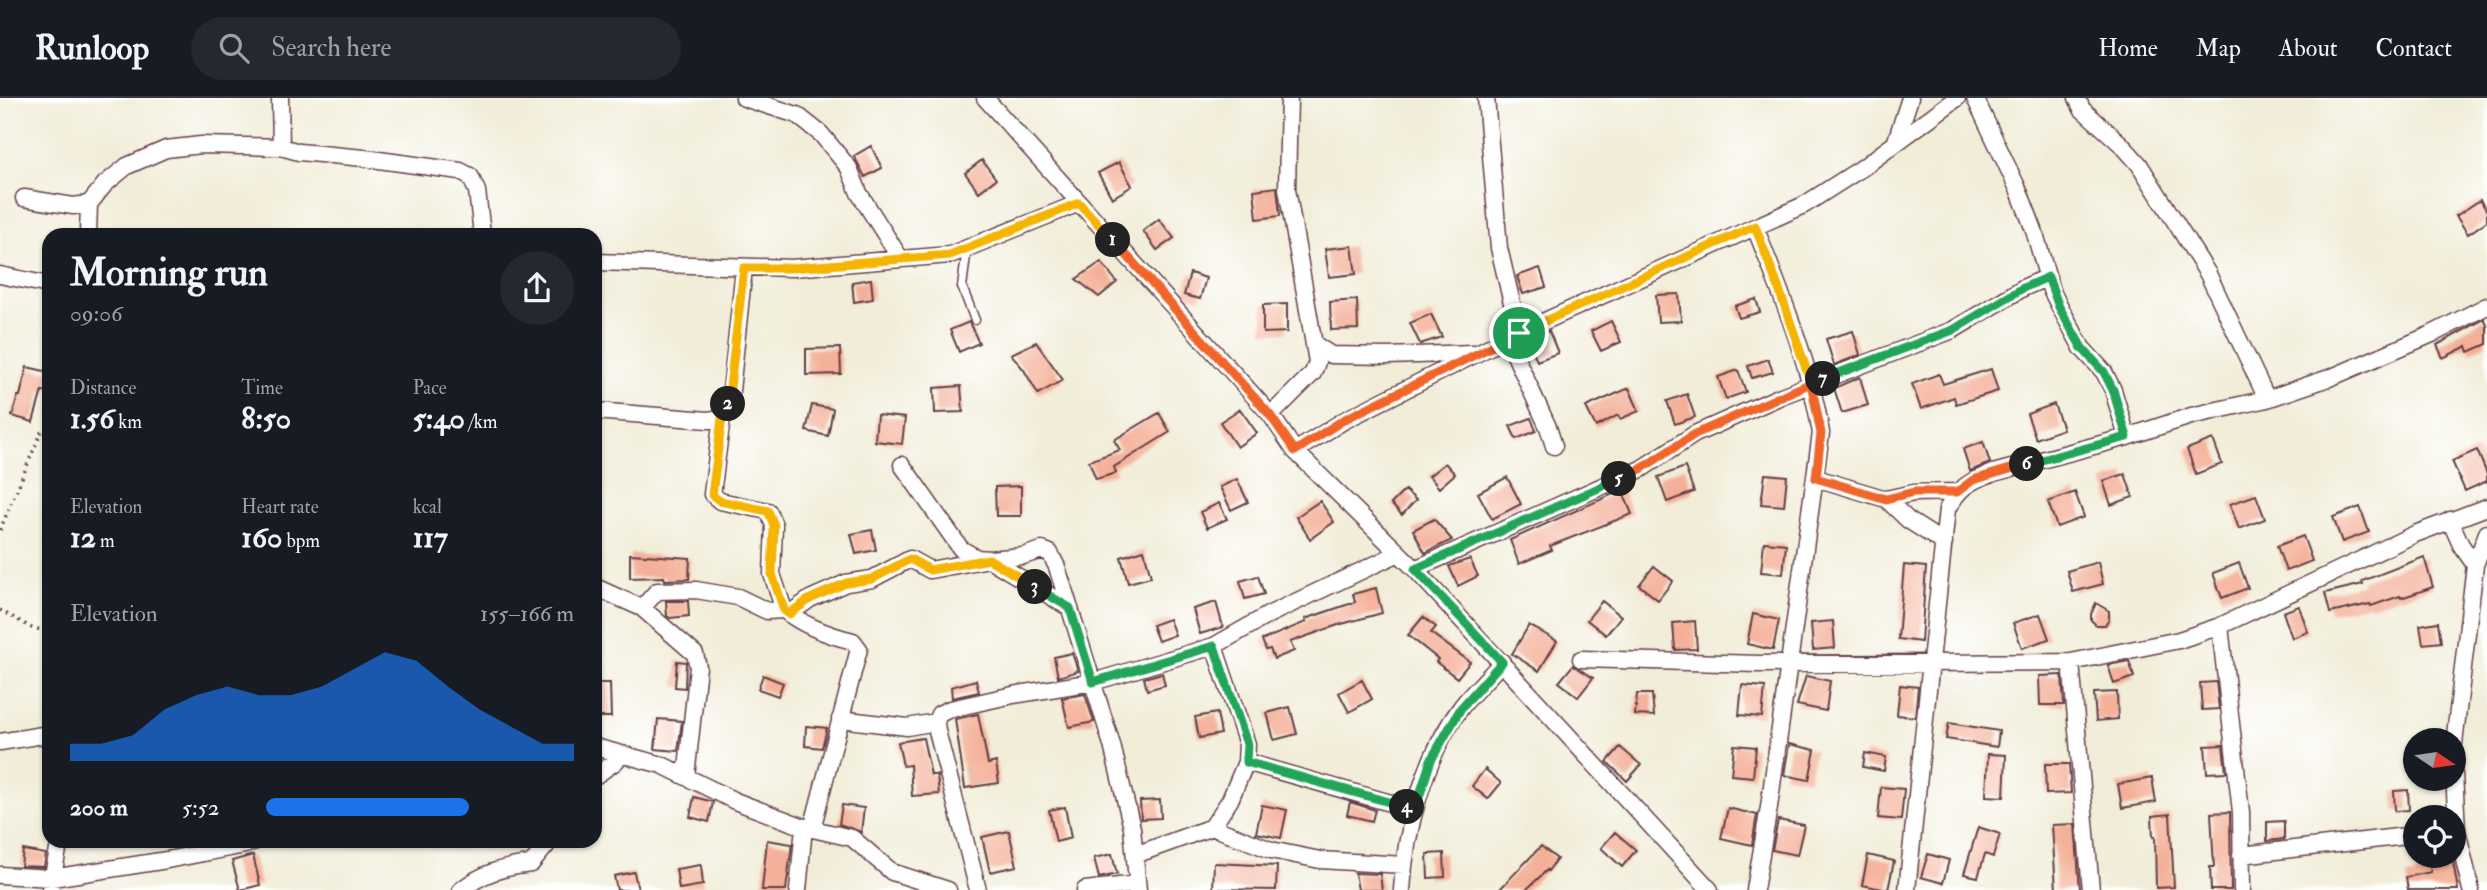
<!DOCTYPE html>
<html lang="en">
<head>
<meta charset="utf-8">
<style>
  :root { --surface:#171b24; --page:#242831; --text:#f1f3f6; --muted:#9ea1a6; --line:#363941; --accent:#1a73e8 }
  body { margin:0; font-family:"IM FELL Double Pica",serif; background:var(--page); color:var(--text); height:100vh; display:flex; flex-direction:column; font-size:26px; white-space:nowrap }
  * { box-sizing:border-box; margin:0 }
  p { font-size:23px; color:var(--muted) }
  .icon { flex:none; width:38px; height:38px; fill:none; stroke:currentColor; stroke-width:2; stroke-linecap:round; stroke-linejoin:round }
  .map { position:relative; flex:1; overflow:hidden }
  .sheet { position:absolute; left:42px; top:130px; width:560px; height:620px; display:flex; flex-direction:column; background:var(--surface); border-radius:21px; box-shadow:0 2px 5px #0004 }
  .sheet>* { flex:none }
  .needle { width:46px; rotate:103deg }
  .buttons { position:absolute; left:2403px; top:630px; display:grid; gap:14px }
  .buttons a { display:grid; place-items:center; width:63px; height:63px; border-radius:50%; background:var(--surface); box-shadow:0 2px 5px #0004; font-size:35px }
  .pin { position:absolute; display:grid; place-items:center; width:60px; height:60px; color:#fff; margin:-30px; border:4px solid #fff; border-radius:50%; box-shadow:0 2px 7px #0007 }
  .km { position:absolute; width:35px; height:35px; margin:-18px; border-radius:50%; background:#222; color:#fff; font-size:19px; line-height:35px; text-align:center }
  .round { display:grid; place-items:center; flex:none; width:74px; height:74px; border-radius:37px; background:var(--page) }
  .headline { display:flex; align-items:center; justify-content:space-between; height:119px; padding:0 28px }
  h1 { font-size:38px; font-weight:700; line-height:52px }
  .figures { display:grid; grid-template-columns:repeat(3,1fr); gap:10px; height:119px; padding:7px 28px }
  .figures div { display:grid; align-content:center }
  .figures b { font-size:30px; font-weight:700 }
  .figures small { font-size:19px; font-weight:400 }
  .figures p { font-size:19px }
  .chart { height:196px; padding:14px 28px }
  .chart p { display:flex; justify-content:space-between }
  .chart svg { width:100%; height:126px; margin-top:7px; fill:var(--accent); opacity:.7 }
  ul { padding:0 28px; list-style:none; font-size:23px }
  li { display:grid; grid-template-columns:112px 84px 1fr; align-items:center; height:52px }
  li i { height:18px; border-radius:9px; background:var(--accent) }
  header { display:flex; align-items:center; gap:42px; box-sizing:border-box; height:98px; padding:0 35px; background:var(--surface); border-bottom:2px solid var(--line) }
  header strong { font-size:33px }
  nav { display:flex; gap:38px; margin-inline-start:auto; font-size:24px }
  .search { width:490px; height:63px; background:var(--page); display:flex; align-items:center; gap:18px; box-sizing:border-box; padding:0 24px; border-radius:38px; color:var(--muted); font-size:26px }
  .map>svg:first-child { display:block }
</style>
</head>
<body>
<header>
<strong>Runloop</strong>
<div class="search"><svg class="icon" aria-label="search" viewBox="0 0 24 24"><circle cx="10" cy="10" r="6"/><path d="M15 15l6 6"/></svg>Search here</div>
<nav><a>Home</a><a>Map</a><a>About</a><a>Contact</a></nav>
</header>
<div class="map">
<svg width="2487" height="792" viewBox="0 0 2487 792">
  <rect width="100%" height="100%" fill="#fff"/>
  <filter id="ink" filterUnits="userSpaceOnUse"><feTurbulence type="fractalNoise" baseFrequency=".0143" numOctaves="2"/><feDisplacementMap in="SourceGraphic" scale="14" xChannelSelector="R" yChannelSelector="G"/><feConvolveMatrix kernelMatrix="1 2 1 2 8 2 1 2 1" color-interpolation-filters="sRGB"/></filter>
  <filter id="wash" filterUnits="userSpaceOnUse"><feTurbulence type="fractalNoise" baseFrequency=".00686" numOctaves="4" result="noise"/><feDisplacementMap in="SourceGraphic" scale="28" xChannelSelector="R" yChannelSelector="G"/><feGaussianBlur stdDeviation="1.57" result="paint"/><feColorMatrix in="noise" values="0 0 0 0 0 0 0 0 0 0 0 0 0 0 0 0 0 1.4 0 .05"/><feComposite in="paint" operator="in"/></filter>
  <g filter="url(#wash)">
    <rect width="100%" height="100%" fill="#f1edd8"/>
    <g id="blocks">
      <path fill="#f4b098" d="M871 48 882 70 865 79 854 58Z
        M982 62 996 81 979 94 965 75Z
        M1119 64 1132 88 1112 100 1098 75Z
        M1277 89 1280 118 1257 121 1254 92Z
        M2480 102 2487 113V123L2468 136 2456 118Z
        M1159 121 1174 140 1157 152 1143 133Z
        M1352 148 1356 176 1329 179 1325 151Z
        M1101 164 1117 184 1099 199 1076 181Z
        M1540 170 1546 189 1523 196 1517 178Z
        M1190 175 1206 180 1200 201 1184 197Z
        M871 181 873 201 854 204 852 184Z
        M1679 196 1681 223 1658 224 1656 197Z
        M1756 201 1760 214 1739 220 1735 208Z
        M1357 202 1358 231 1331 232 1330 204Z
        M1287 206V234L1263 235V207Z
        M1431 216 1442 239 1420 246 1410 225Z
        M2484 221 2487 227V246L2469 254 2467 248 2443 260 2437 247Z
        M1611 223 1621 244 1601 253 1591 233Z
        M969 224 979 245 959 254 950 232Z
        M1549 233 1558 255 1537 263 1529 242Z
        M1853 233 1860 257 1834 267 1826 241Z
        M1036 244 1063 282 1038 296 1024 272 1011 256Z
        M840 250 841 276 806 277V251Z
        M1768 261 1773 274 1752 280 1748 268Z
        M27 269 49 274 47 294 42 293 33 324 12 318 18 298H20Z
        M1991 271 1998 293 1956 306 1954 299 1921 311 1912 286 1939 276 1943 286Z
        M1738 272 1746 294 1726 301 1718 279Z
        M1860 279 1868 307 1842 315 1834 290Z
        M961 288 963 314 935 315 934 290Z
        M1629 290 1639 313 1620 321 1618 317 1596 329 1586 309Z
        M1687 296 1695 319 1675 326 1667 303Z
        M2054 306 2063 331 2036 341 2027 316Z
        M812 307 833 311 828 338 806 333Z
        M1240 311 1257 335 1237 349 1220 324Z
        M1159 315 1170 334 1114 369 1116 375 1096 381 1089 363 1120 352 1114 342Z
        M877 317 905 320 902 346 875 343Z
        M1531 320 1536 333 1516 341 1510 328Z
        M2213 341 2222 366 2196 376 2187 351Z
        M1983 344 1990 365 1970 373 1963 351Z
        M2477 352 2487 376V383L2465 393 2452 363Z
        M1445 365 1455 376 1439 390 1429 378Z
        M1685 369 1694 394 1667 404 1658 379Z
        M1765 376 1787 378 1784 408 1761 406Z
        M2125 376 2133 399 2111 407 2103 383Z
        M1507 379 1521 406 1492 421 1478 395Z
        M1237 381 1248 404 1231 412 1220 389Z
        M1021 388V418H996L995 389Z
        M1405 392 1416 402 1402 417 1391 406Z
        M1622 392 1632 416 1550 448 1552 452 1519 466 1510 442Z
        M2075 394 2084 419 2057 429 2048 404Z
        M2256 397 2265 421 2239 431 2230 406Z
        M1320 403 1334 424 1310 441 1296 419Z
        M1219 405 1227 421 1207 430 1200 414Z
        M2360 409 2369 434 2342 444 2333 419Z
        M1434 421 1452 442 1425 455 1413 432Z
        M872 432 876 452 856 456 851 436Z
        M2303 438 2312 463 2286 473 2277 448Z
        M1764 444 1786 446 1783 476 1761 474Z
        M1144 452 1151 479 1128 485 1121 459Z
        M630 456 690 460 689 481 665 482 664 479 630 480Z
        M2424 459 2433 489 2401 500 2400 498 2371 508 2370 506 2330 515 2325 495 2363 486 2362 483Z
        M1470 461 1478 478 1458 488 1449 468Z
        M2098 464 2103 486 2073 494 2067 473Z
        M2239 465 2248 490 2222 500 2213 475Z
        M1904 467 1926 469 1921 544 1898 541Z
        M1654 468 1673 483 1658 502 1639 487Z
        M1258 478 1264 496 1245 501 1240 483Z
        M1376 490 1382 515 1338 527 1290 544 1294 553 1274 561 1270 551 1266 552 1262 542 1306 524 1305 521 1355 504 1353 496Z
        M666 503H688L689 518 670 520 667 518Z
        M1602 503 1621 518 1606 537 1587 522Z
        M1216 504 1223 529 1200 536 1193 511Z
        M2096 505 2109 513V522L2105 527H2096L2091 522V516Z
        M2299 508 2308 534 2292 540 2283 514Z
        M1753 516 1779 522 1773 552 1747 546Z
        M2040 516 2049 541 2022 550 2013 525Z
        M1423 519 1436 529 1431 535 1470 564 1457 580 1436 564 1438 561 1408 537Z
        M1169 521 1175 537 1158 543 1152 527Z
        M1695 523 1697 551 1675 552 1673 525Z
        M1833 523 1835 550 1813 552 1811 525Z
        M2438 524 2441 544 2423 546 2420 527Z
        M1529 527 1557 543 1539 573 1512 556Z
        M1072 555 1078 573 1058 579 1054 559Z
        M677 563 686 564 685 590 675 589Z
        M2129 563 2134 579 2114 586 2108 567Z
        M1573 567 1593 580 1578 599 1559 584Z
        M1162 575 1165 587 1147 592 1144 580Z
        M763 577 783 585 778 598 758 591Z
        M2062 577 2064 607H2040L2039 578Z
        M1806 578 1830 583 1826 613 1797 607Z
        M976 582 979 594 952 600 951 589Z
        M1362 582 1372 601 1349 614 1339 595Z
        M2216 584 2219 611 2202 612 2200 585Z
        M596 585H610L611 619H597Z
        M1742 587 1765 589 1762 619 1739 617Z
        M1900 587 1918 589 1915 619 1897 617Z
        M2117 594 2118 621 2096 623 2094 595Z
        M1085 596 1094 624 1069 629 1062 600Z
        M1637 596H1652L1654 618 1635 617Z
        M1290 609 1297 636 1274 642 1267 615Z
        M1217 615 1221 636 1199 640 1195 619Z
        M978 616 988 666 996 664 999 685 965 690 955 621Z
        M658 621 682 623 678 653 655 651Z
        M1949 625 1999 633 1997 649 1946 641Z
        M806 628 827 630 822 650 805 648Z
        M923 640 931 677H937L939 696 912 698 910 667 903 668 898 644Z
        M1789 646 1815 652 1809 682 1784 677Z
        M1734 647 1756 649 1753 679 1731 677Z
        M2223 647 2226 674 2207 675 2205 648Z
        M1620 649 1641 667 1627 683 1607 664Z
        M1865 655 1886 659 1884 673 1863 669Z
        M1988 656 2006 657 2004 699 1986 698Z
        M2045 666H2069L2071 695 2046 696Z
        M1485 671 1501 685 1488 701 1472 688Z
        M2152 680 2156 704 2122 710 2118 686Z
        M1881 689 1904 691 1901 722 1878 720Z
        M2408 692 2409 712 2395 713 2394 693Z
        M694 699 713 704 709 724 690 719Z
        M1160 702 1161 720 1141 721 1140 703Z
        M1350 704 1375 712 1372 723 1347 717Z
        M842 707 864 710 861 734 839 726Z
        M1262 707 1287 712 1281 740 1256 735Z
        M1065 709 1071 740 1056 744 1049 712Z
        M1728 710 1757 717 1752 747 1721 740Z
        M2230 714 2231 792H2211L2210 769H2214L2211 715Z
        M2170 716 2174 789 2156 790 2155 739H2153L2152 718Z
        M1778 722 1804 727 1797 757 1772 752Z
        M2284 723V741L2267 743V724Z
        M2075 726 2080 792H2056L2052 727Z
        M1978 729 2000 736 1993 759 1985 756 1978 779 1964 776Z
        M1009 733 1017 768 990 774 982 739Z
        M1615 734 1636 752 1622 769 1601 750Z
        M767 742 792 746 786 792H762Z
        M1541 748 1557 761 1548 773 1547 772 1526 792H1499Z
        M23 752 46 756 44 769 21 768Z
        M1444 755 1445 779 1428 780 1427 756Z
        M1112 756 1117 776 1099 780 1094 760Z
        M1928 756 1949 762 1943 785 1921 779Z
        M253 757 260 787 240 792 232 763Z
        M1868 757 1894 763 1888 792 1862 787Z
        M2428 758H2452L2458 792H2408L2406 779 2431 774Z
        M1214 765 1277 768 1276 792 1213 791Z
        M701 767 703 787 679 791 676 771Z
        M634 774 638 792H617L614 778Z
        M1355 775 1380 776 1382 792H1358Z"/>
    </g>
  </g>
  <g filter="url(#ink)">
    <use href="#blocks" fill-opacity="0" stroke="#633e45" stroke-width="2"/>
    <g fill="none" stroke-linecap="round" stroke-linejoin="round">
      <defs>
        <path id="service" d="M967 150 962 189 975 222"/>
        <path id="minor" d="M280 0 281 49
          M744 0 797 17 821 36 849 70 859 95 900 160
          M985 0 1271 317 1295 353 1415 471 1710 792
          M1486 0 1499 150 1519 235
          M1975 0 2019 93 2034 132 2051 192 2082 250 2104 274 2113 292 2127 339
          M2077 0 2082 11 2122 47 2139 66 2208 176 2267 301
          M1895 46 1910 0
          M24 100 73 108 89 106
          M1755 129C1781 196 1810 264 1821 335L1769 709 1755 792
          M88 136 89 106 105 86 127 68 166 51 201 47 281 49 299 54 364 60 460 73 470 78 477 93 482 136
          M595 164 792 170 950 157 1079 105
          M0 177 49 187
          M1507 240 1548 329 1554 348
          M1314 246 1331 257 1387 258 1473 255
          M595 313 708 322 722 320 730 302 744 170
          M1271 317 1313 275 1317 264 1287 91 1289 0
          M1295 353 1345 322 1507 240 1804 107 1862 70 1957 0
          M902 367 961 451 977 460 989 461 1023 458 1042 452 1050 455 1057 469 1112 647 1132 730 1138 792
          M1816 380 1886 401 1908 422 1944 445
          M1886 401 1914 395 1957 394
          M2450 422 2461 447 2475 467
          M1415 471 1641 371 1695 336 1781 298 1953 232 2023 190 2048 179
          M595 489 642 510 695 556 698 569 686 679
          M642 510 657 493 696 492 738 499 767 513 784 512 772 476 774 427 768 413 720 403 712 396 722 320
          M784 512C804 528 828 537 853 543L859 551 812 731
          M789 516 810 501 846 485 872 481 910 461 930 472 989 461 1070 510
          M2220 528 2241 714 2242 792
          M1581 561 1759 566 2071 564 2179 542 2220 528 2415 436 2487 409
          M2071 564 2091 792
          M840 621 907 629 936 624
          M0 644 49 636
          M2454 646 2475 467 2487 435
          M595 649 662 667 735 703 804 729 852 740 892 774 948 792
          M1246 664 1415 712
          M2454 676 2457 732 2471 792
          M595 678 615 664 622 656
          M1212 729 1271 752 1320 762 1404 767
          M1135 757 1212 729 1230 702 1246 664 1247 646 1214 548
          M2241 757 2415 737
          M0 777 52 780 167 762 245 747 258 742
          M50 792 60 742
          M461 792C483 775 503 769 531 766L551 742
          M798 792 804 729
          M978 792 937 633 936 624 939 616 950 611 1013 597 1093 584 1214 548 1270 516 1399 455
          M1085 792 1137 786
          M1402 792C1405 732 1425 657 1462 608 1474 593 1489 579 1502 564
          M1907 792 1947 411C1960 389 1969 383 1993 375L2127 339 2191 318 2267 301 2332 279 2432 236 2487 208"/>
      </defs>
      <use href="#service" stroke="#633e45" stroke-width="11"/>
      <use href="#minor" stroke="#633e45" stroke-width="19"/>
      <path stroke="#633e45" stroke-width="3.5" stroke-dasharray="2 5" stroke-linecap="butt" d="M0 432 42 332 49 337
        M0 512 32 530 49 533"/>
      <use href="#service" stroke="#fff" stroke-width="8"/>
      <use href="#minor" stroke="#fff" stroke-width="16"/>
    </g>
  </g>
  <g fill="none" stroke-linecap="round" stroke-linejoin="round" filter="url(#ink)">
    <defs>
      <path id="split-1" d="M1113 142 1270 317 1295 353 1345 321 1519 235"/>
      <path id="split-2" d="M728 306 744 170H792L950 157 1079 105 1113 142"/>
      <path id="split-3" d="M728 306 722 320 712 397 720 403 768 413 774 427 772 476 784 512 789 516 810 501 846 485 872 481 910 461 930 472 989 461 1035 489"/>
      <path id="split-4" d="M1035 489 1070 510 1093 584 1214 548 1247 646 1246 664 1407 709"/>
      <path id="split-5" d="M1407 709 1415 712 1431 662 1461 610 1502 564 1415 471 1619 381"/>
      <path id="split-6" d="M1619 381 1641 371 1695 336 1811 285 1821 335 1816 380 1886 401 1914 394H1957L1973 382 2027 366"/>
      <path id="split-7" d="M1823 281 1953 232 2023 190 2048 179 2059 209 2082 250 2104 274 2113 292 2127 339 2027 366"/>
      <path id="split-8" d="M1519 235 1755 128 1780 194 1811 285 1823 281"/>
    </defs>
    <use href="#split-1" stroke="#fff" stroke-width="14"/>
    <use href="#split-2" stroke="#fff" stroke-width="14"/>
    <use href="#split-3" stroke="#fff" stroke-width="14"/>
    <use href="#split-4" stroke="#fff" stroke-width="14"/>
    <use href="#split-5" stroke="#fff" stroke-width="14"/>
    <use href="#split-6" stroke="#fff" stroke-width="14"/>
    <use href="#split-7" stroke="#fff" stroke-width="14"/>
    <use href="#split-8" stroke="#fff" stroke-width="14"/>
    <use href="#split-1" stroke="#f0652b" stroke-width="9"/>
    <use href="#split-2" stroke="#f5b400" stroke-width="9"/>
    <use href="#split-3" stroke="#f5b400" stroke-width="9"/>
    <use href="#split-4" stroke="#22a559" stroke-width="9"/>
    <use href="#split-5" stroke="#22a559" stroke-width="9"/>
    <use href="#split-6" stroke="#f0652b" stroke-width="9"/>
    <use href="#split-7" stroke="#22a559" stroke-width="9"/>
    <use href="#split-8" stroke="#f5b400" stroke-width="9"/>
  </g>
</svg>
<div class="buttons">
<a><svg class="needle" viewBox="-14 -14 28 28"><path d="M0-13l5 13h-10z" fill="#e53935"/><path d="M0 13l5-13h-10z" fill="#9ea1a6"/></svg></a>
<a><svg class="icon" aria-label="locate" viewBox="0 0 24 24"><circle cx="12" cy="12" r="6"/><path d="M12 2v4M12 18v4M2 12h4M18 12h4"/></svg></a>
</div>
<div class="pin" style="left:1519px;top:235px;background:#1e9e55"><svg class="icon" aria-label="arrive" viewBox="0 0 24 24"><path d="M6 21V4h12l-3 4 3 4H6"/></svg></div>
<b class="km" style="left:1113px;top:142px">1</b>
<b class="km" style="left:728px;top:306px">2</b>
<b class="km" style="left:1035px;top:489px">3</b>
<b class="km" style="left:1407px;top:709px">4</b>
<b class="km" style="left:1619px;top:381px">5</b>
<b class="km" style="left:2027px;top:366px">6</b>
<b class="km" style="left:1823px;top:281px">7</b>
<section class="sheet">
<div class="headline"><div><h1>Morning run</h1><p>09:06</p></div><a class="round"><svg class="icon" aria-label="share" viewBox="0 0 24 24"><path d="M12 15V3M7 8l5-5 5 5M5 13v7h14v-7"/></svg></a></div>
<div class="figures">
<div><p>Distance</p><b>1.56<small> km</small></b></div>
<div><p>Time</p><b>8:50</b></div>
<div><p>Pace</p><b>5:40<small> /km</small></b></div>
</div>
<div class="figures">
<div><p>Elevation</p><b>12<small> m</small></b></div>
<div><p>Heart rate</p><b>160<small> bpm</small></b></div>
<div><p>kcal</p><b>117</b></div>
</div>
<div class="chart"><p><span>Elevation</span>155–166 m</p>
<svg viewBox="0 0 160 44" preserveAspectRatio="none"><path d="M0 44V38L10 38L20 35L30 26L40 21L50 18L60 21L70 21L80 18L90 12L100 6L110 9L120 18L130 26L140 32L150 38L160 38V44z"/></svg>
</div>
<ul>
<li><b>200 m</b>5:52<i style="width:66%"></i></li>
</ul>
</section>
</div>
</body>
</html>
